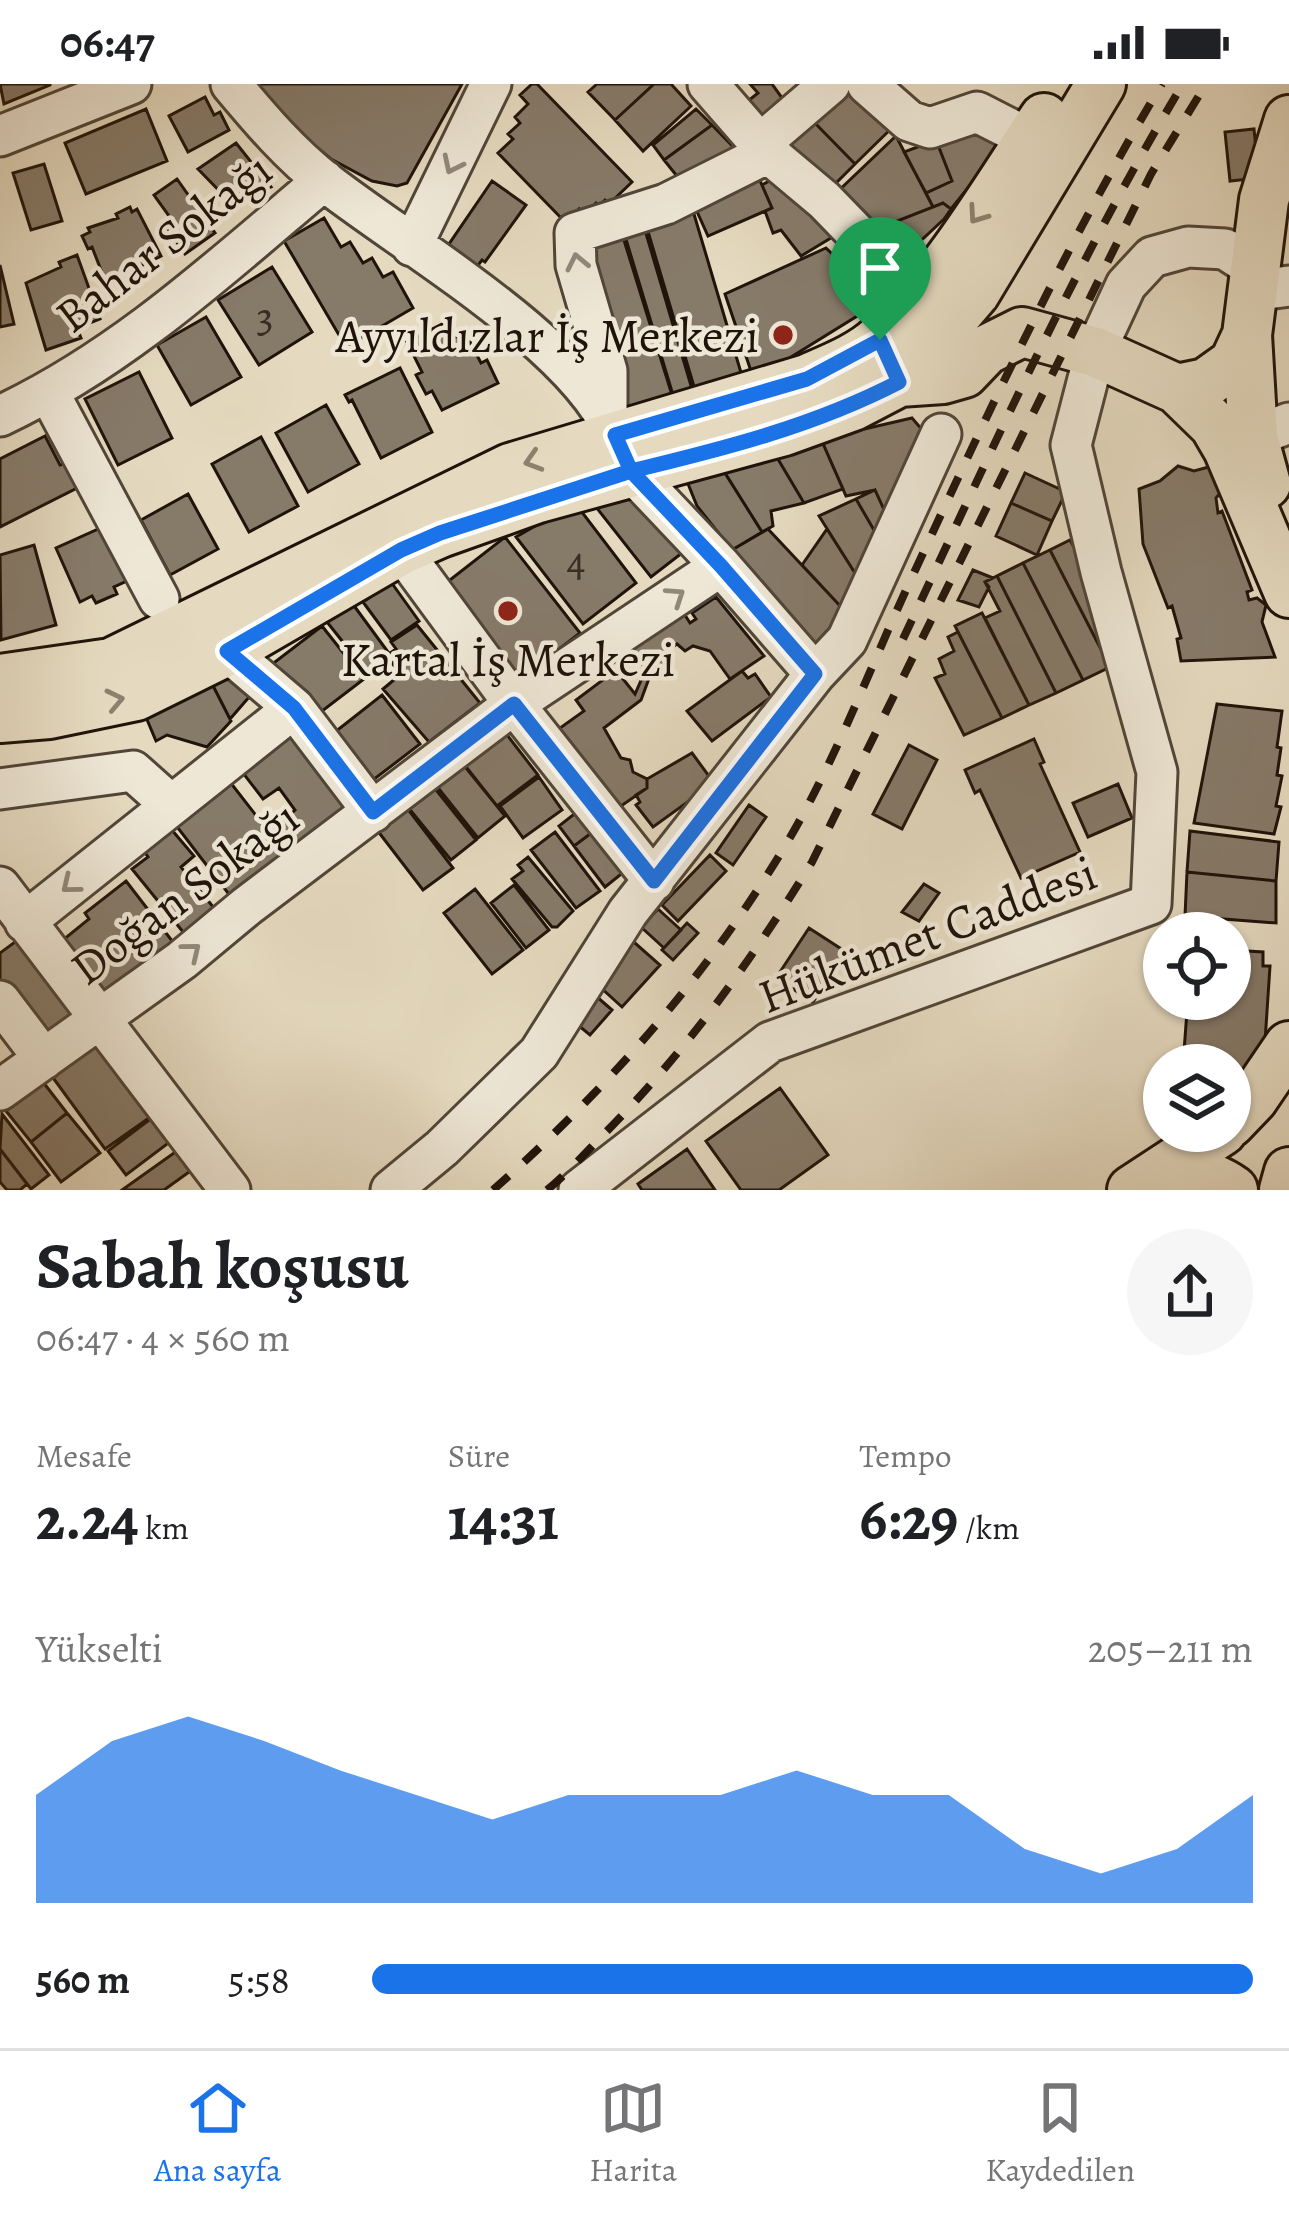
<!DOCTYPE html>
<html lang="tr">
<head>
<meta charset="utf-8">
<style>
  :root { --surface:#fff; --page:#f6f6f6; --text:#202124; --muted:#757577; --line:#e0e0e0; --accent:#1a73e8 }
  body { margin:0; font-family:Alegreya,serif; background:var(--page); color:var(--text); height:100vh; display:flex; flex-direction:column; font-size:45px; white-space:nowrap }
  * { box-sizing:border-box; margin:0 }
  p { font-size:39px; color:var(--muted) }
  .icon { flex:none; width:66px; height:66px; fill:none; stroke:currentColor; stroke-width:2; stroke-linecap:round; stroke-linejoin:round }
  .map { position:relative; height:1106px; overflow:hidden }
  .sheet { display:flex; flex-direction:column; background:var(--surface); flex:1 }
  .sheet>* { flex:none }
  .fabs { position:absolute; left:1143px; top:828px; display:grid; gap:24px }
  .fabs a { display:grid; place-items:center; width:108px; height:108px; border-radius:50%; background:var(--surface); box-shadow:0 3px 9px #0004; font-size:60px }
  .pin { position:absolute; display:grid; place-items:center; width:102px; height:102px; color:#fff; margin:-123px -51px; border-radius:50% 50% 50% 0; rotate:-45deg; box-shadow:0 0 12px #0007 }
  .pin .icon { rotate:45deg }
  .round { display:grid; place-items:center; flex:none; width:126px; height:126px; border-radius:63px; background:var(--page) }
  .overview { display:flex; align-items:center; justify-content:space-between; height:204px; padding:0 36px }
  h1 { font-size:66px; font-weight:700; line-height:90px }
  .figures { display:grid; grid-template-columns:repeat(3,1fr); gap:18px; height:204px; padding:12px 36px }
  .figures div { display:grid; align-content:center }
  .figures b { font-size:60px; font-weight:700 }
  .figures small { font-size:33px; font-weight:400 }
  .figures p { font-size:33px }
  .chart { height:336px; padding:24px 36px }
  .chart p { display:flex; justify-content:space-between }
  .chart svg { width:100%; height:216px; margin-top:12px; fill:var(--accent); opacity:.7 }
  ul { padding:0 36px; list-style:none; font-size:39px }
  li { display:grid; grid-template-columns:192px 144px 1fr; align-items:center; height:90px }
  li i { height:30px; border-radius:15px; background:var(--accent) }
  .status { display:flex; justify-content:space-between; align-items:center; height:84px; padding:0 60px; background:var(--surface); direction:ltr }
  .status svg { height:33px; fill:currentColor }
  .tab-bar { display:flex; justify-content:space-around; align-items:center; height:168px; border-top:3px solid var(--line); background:var(--surface); font-size:33px; color:var(--muted) }
  .tab-bar a { display:grid; justify-items:center; gap:6px }
  .tab-bar .current { color:var(--accent) }
  .map>svg:first-child { display:block }
</style>
</head>
<body>
<div class="status"><b>06:47</b><svg viewBox="0 0 49 12"><path d="M0 12V9h3v3zM5 12V6h3v6zM10 12V3h3v9zM15 12V0h3v12zM26 1h20v11H26zM47 4h2v5h-2z"/></svg></div>
<div class="map">
<svg width="1289" height="1106" viewBox="0 0 1289 1106">
  <rect width="100%" height="100%" fill="#e5dac0"/>
  <filter id="stains"><feTurbulence type="fractalNoise" baseFrequency=".00167" numOctaves="4"/><feColorMatrix values="0 0 0 0 .2 0 0 0 0 .09 0 0 0 0 .02 0 0 0 .5 -.17"/></filter>
  <radialGradient id="worn" r=".72"><stop offset=".6" stop-color="#630" stop-opacity="0"/><stop offset="1" stop-color="#630" stop-opacity=".3"/></radialGradient>
  <path fill="#867a69" stroke="#1f130a" stroke-width="3" d="M0 0H50V1L4 20Z
    M255 0H462L407 99 397 102 372 97 331 75 290 42Z
    M532 0H537L632 98 609 120 605 116 599 122 596 119 584 131 579 125 565 138 498 69 513 55 508 50 520 39 515 33 528 20 520 11Z
    M597 0H654L615 36 588 8Z
    M654 0H671L691 22 643 67 615 36Z
    M750 0H772L790 25 760 46 743 21 758 9Z
    M847 0 898 38 855 80 811 35Z
    M205 13 214 31 220 28 229 46 188 68 169 32Z
    M146 25 167 77 86 110 65 59Z
    M696 25 712 41 664 76 653 61Z
    M811 35 855 80 823 112 778 66Z
    M989 40 999 65 951 125 943 119 933 123 926 109 952 97 938 61Z
    M712 41 743 73 689 107 664 76Z
    M1254 45 1259 94 1230 97 1225 48Z
    M896 52 933 123 892 139 873 152 833 112Z
    M936 56 952 97 926 109 904 68Z
    M236 59 271 103 252 111 236 124 198 85Z
    M44 80 62 137 31 146 13 89Z
    M754 83 772 124 708 152 690 112Z
    M786 88 849 143 801 172 781 146 773 149 765 127 772 124 762 101Z
    M177 95 215 149 185 170 167 144 174 139 154 111Z
    M492 97 526 121 485 178 482 176 476 184 447 163Z
    M943 119 951 125 944 135 913 164 898 166 873 152 892 139Z
    M691 120 742 292 695 306 644 134Z
    M130 123 132 128 137 125 161 172 106 199 92 163 88 165 82 152 90 148 88 144 118 134 116 130Z
    M324 134 341 163 350 158 363 179 372 174 383 193 393 188 413 224 346 263 284 157Z
    M645 146 692 305 673 311 625 152Z
    M623 153 672 311 627 324 579 166Z
    M826 164 871 207 875 221 754 296 725 210Z
    M77 171 100 235 77 244 81 254 46 266 26 199 61 183 59 178Z
    M0 181 14 240 0 243Z
    M272 183 312 248 259 281 218 216Z
    M206 233 241 293 191 321 157 261Z
    M446 238 454 254 465 248 481 279 487 276 498 299 442 326 432 307 426 310 416 291 422 288 407 258Z
    M400 284 432 348 381 374 352 316 349 318 345 311Z
    M139 288 172 354 118 381 85 315Z
    M326 321 359 380 308 408 276 349Z
    M912 334 924 348 891 441 875 406 846 412 821 355Z
    M45 352 60 381 67 379 79 403 0 443V375Z
    M261 353 298 422 249 448 212 380Z
    M821 355 843 405 804 419 772 365Z
    M772 365 804 419 771 427 773 442 762 448 725 389Z
    M1220 380 1223 406 1216 414 1218 429 1222 427 1252 506 1247 508 1249 516 1257 514 1266 521 1262 538 1275 573 1181 577 1177 555 1181 554 1172 522 1168 524 1143 460 1139 405 1160 397 1178 382 1194 387Z
    M739 384 725 389 762 448 732 466 697 422 682 385Z
    M1025 389 1066 408 1052 437 1011 419Z
    M620 396 682 469 651 493 585 409Z
    M875 406 891 441 882 460 856 415Z
    M188 410 218 465 170 491 141 436Z
    M856 415 882 460 860 497 819 432Z
    M575 419 636 499 583 540 516 453Z
    M1011 419 1052 437 1037 471 996 452Z
    M105 442 129 496 114 503 117 510 96 519 92 512 80 518 56 464Z
    M768 445 843 525 814 572 732 466Z
    M827 445 860 497 843 525 802 481Z
    M505 453 580 549 511 602 437 506Z
    M1070 456 1102 513 1110 583 1050 466Z
    M34 461 56 541 1 556 0 471Z
    M1050 466 1110 583 1083 596 1023 479Z
    M1023 479 1083 596 1056 609 997 492Z
    M973 486 993 494 985 498 989 503 979 523 958 516Z
    M997 492 1056 609 1029 621 985 534 1000 527 985 498Z
    M391 498 419 537 391 556 363 518Z
    M716 513 764 572 730 595 710 567 693 562 685 567 677 560 665 568 671 575 651 589 641 616 604 644 621 674 630 676 633 688 647 695V704L611 729 553 649 584 627 576 616 616 586 635 610 646 585 630 564 681 525 690 539 696 535 692 529Z
    M352 519 388 568 381 573 386 578 370 592 327 538Z
    M982 529 1029 621 1002 634 955 542Z
    M417 541 480 619 429 658 383 605 401 590 386 572 396 565 391 558Z
    M322 542 364 595 313 634 271 581Z
    M958 548 1002 634 964 651 935 594 945 590 939 575 954 567 948 553Z
    M237 585 250 612 230 635 206 588Z
    M742 587 748 594 755 590 771 613 712 657 687 627Z
    M206 588 231 637 207 663 167 651 156 657 140 619Z
    M382 611 420 660 373 696 335 648Z
    M1217 620 1282 627 1277 663 1281 664 1277 691 1282 692 1276 722 1281 723 1274 750 1194 739Z
    M293 647 355 722 296 769 277 742 295 726 279 704 263 715 233 676Z
    M504 647 538 691 497 722 463 679Z
    M1034 655 1044 678 1040 680 1080 768 1021 794 980 706 975 709 965 686Z
    M909 661 937 676 902 745 873 730Z
    M692 669 714 699 653 743 636 721 640 718 636 711 647 704V695Z
    M462 679 505 732 478 754 435 700Z
    M223 689 286 770 231 813 168 731Z
    M539 693 562 726 523 754 500 722Z
    M1118 700 1132 734 1088 753 1073 719Z
    M433 702 476 756 451 776 407 722Z
    M749 721 766 733 733 781 716 769Z
    M407 724 453 784 423 806 377 746Z
    M578 727 594 747 574 762 559 742Z
    M171 745 194 772 181 783 218 829 188 854 132 785 148 773 144 767Z
    M594 747 625 787 605 803 574 762Z
    M1190 747 1279 758 1276 797 1187 788Z
    M555 748 600 807 576 824 531 766Z
    M710 771 726 787 678 837 662 821Z
    M528 773 573 827 557 843H552L512 795 523 787 518 781Z
    M1187 788 1276 797V839L1185 832Z
    M126 797 176 862 108 914 63 856 89 835 85 829Z
    M924 800 939 809 919 837 902 828Z
    M514 801 549 846 526 864 491 819Z
    M475 805 523 866 492 890 444 829Z
    M658 825 681 846 664 864 641 843Z
    M687 839 698 849 673 876 662 866Z
    M809 844 846 868 813 918 776 894Z
    M627 852 660 881 622 923 589 893Z
    M19 855 77 933 44 957 0 898V869Z
    M1230 866 1263 868V882H1270L1263 988 1234 995V1004H1230V981H1183L1187 927 1199 928 1200 919 1179 917 1230 915Z
    M589 906 612 926 590 951 567 932Z
    M101 955 156 1029 105 1065 51 991Z
    M43 998 67 1029 31 1058 6 1027Z
    M780 1004 828 1071 779 1106H741L706 1057Z
    M161 1027 179 1051 126 1091 108 1067Z
    M67 1029 100 1069 61 1098 31 1058Z
    M2 1030 49 1091 31 1105 0 1065Z
    M188 1059 203 1078 164 1106H122Z
    M0 1065 27 1100 20 1106H7L0 1098Z
    M687 1065 715 1106H642L638 1100Z"/>
  <g fill="none" stroke-linecap="round" stroke-linejoin="round">
    <defs>
      <path id="minor" d="M231 0C261 36 290 70 327 99 408 162 576 259 615 351
        M708 0 768 69 824 116 893 187 880 256
        M867 0 909 37 930 44 977 28 1030 55
        M0 52 131 0
        M760 60 830 0
        M412 162 491 0
        M1251 207 1289 202
        M49 309 159 515
        M0 332C122 275 221 183 324 96
        M607 332V287L576 181 575 149 666 120 768 69
        M1253 353 1289 339
        M631 387 721 482 815 590
        M401 466 514 620 654 797
        M227 567 294 624 373 728
        M0 705 133 687 170 720
        M0 803 230 1106
        M25 838 294 624
        M0 917 44 975
        M0 1006 182 876 247 822 514 620 721 482
        M391 1106 442 1064 539 969 628 828 815 590 847 556 941 350
        M579 1106 770 958 1151 820 1157 688 1101 488 1071 361 1095 268 1126 201 1152 173 1188 163 1225 165 1253 183"/>
      <path id="major" d="M1247 251 1253 353 1266 400
        M899 298 943 295 964 289 986 266 1022 248 1095 268 1177 305 1206 299 1234 279 1247 251 1264 116 1289 36
        M1177 305 1214 341 1228 365 1289 509
        M0 595 111 579 510 384 807 295C832 284 861 273 881 254 942 198 998 103 1044 34
        M0 634 49 630 136 612 227 567 401 466 440 449 538 414 784 347 853 322 899 298 975 209 1101 0
        M1230 1039 1253 1015 1289 962
        M1148 1098C1174 1083 1208 1088 1233 1106
        M1132 1106 1222 1047
        M1284 1106 1289 1088"/>
    </defs>
    <use href="#minor" stroke="#504538" stroke-width="45"/>
    <use href="#major" stroke="#1f130a" stroke-width="54"/>
    <use href="#minor" stroke="#eee7d6" stroke-width="39"/>
    <use href="#major" stroke="#e5dac0" stroke-width="48"/>
    <path stroke="#1f130a" stroke-width="8" stroke-dasharray="21 21" stroke-linecap="butt" d="M903 555C991 368 1076 177 1183 0
      M493 1106C605 1007 704 896 782 767 832 685 867 591 907 504 986 333 1065 161 1162 0
      M547 1106C568 1089 587 1067 606 1048 687 966 752 876 812 778L1151 90 1206 0"/>
  </g>
  <defs><path id="oneway-chevron" d="M-2-3.5L2.5 0L-2 3.5" fill="none" stroke-width="1.6" stroke-linecap="round" stroke-linejoin="round" transform="scale(3)"/></defs>
  <g stroke="#91887a">
    <use href="#oneway-chevron" transform="translate(452 81) rotate(116)"/>
    <use href="#oneway-chevron" transform="translate(577 178) rotate(-102)"/>
    <use href="#oneway-chevron" transform="translate(676 512) rotate(-34)"/>
    <use href="#oneway-chevron" transform="translate(70 801) rotate(141)"/>
    <use href="#oneway-chevron" transform="translate(192 867) rotate(-39)"/>
  </g>
  <g stroke="#8c806e">
    <use href="#oneway-chevron" transform="translate(977 131) rotate(125)"/>
    <use href="#oneway-chevron" transform="translate(533 377) rotate(163)"/>
    <use href="#oneway-chevron" transform="translate(115 616) rotate(-12)"/>
  </g>
  <g fill="none" stroke-linecap="round" stroke-linejoin="round">
    <defs>
      <path id="route" d="M880 256 807 295 615 351 631 387 440 449 401 466 227 567 294 624 373 728 514 620 654 797 815 590 721 482 631 387C723 365 814 342 899 298L880 256"/>
    </defs>
    <use href="#route" stroke="#fff" stroke-width="24"/>
    <use href="#route" stroke="#1a73e8" stroke-width="15"/>
  </g>
  <g fill="#8f2418" stroke="#eee7d6" stroke-width="4.5">
    <circle cx="783" cy="251" r="12"/>
    <circle cx="508" cy="527" r="12"/>
  </g>
  <g text-anchor="middle" stroke-width="9" stroke-linejoin="round" paint-order="stroke">
    <g font-size="42" fill="#392d22">
      <text x="265" y="247">3</text>
      <text x="576" y="491">4</text>
    </g>
    <g font-size="48" fill="#1f130a" stroke="#eee7d6">
      <text transform="translate(163 158) rotate(-38)" y="17">Bahar Sokağı</text>
      <text transform="translate(184 808) rotate(-37)" y="17">Doğan Sokağı</text>
      <text transform="translate(927 850) rotate(-21)" y="17">Hükümet Caddesi</text>
    </g>
    <g font-size="48" fill="#1f130a" stroke="#eee7d6" text-anchor="end">
      <text x="759" y="268">Ayyıldızlar İş Merkezi</text>
      <text x="508" y="592" text-anchor="middle">Kartal İş Merkezi</text>
    </g>
  </g>
  <rect width="100%" height="100%" filter="url(#stains)"/>
  <rect width="100%" height="100%" fill="url(#worn)"/>
</svg>
<div class="fabs">
<a><svg class="icon" aria-label="locate" viewBox="0 0 24 24"><circle cx="12" cy="12" r="6"/><path d="M12 2v4M12 18v4M2 12h4M18 12h4"/></svg></a>
<a><svg class="icon" aria-label="layers" viewBox="0 0 24 24"><path d="M12 4l9 5-9 5-9-5zM3 14l9 5 9-5"/></svg></a>
</div>
<div class="pin" style="left:880px;top:256px;background:#1e9e55"><svg class="icon" aria-label="arrive" viewBox="0 0 24 24"><path d="M6 21V4h12l-3 4 3 4H6"/></svg></div>
</div>
<section class="sheet">
<div class="overview"><div><h1>Sabah koşusu</h1><p>06:47 · 4 × 560 m</p></div><a class="round"><svg class="icon" aria-label="share" viewBox="0 0 24 24"><path d="M12 15V3M7 8l5-5 5 5M5 13v7h14v-7"/></svg></a></div>
<div class="figures">
<div><p>Mesafe</p><b>2.24<small> km</small></b></div>
<div><p>Süre</p><b>14:31</b></div>
<div><p>Tempo</p><b>6:29<small> /km</small></b></div>
</div>
<div class="chart"><p><span>Yükselti</span>205–211 m</p>
<svg viewBox="0 0 160 44" preserveAspectRatio="none"><path d="M0 44V22L10 11L20 6L30 11L40 17L50 22L60 27L70 22L80 22L90 22L100 17L110 22L120 22L130 33L140 38L150 33L160 22V44z"/></svg>
</div>
<ul>
<li><b>560 m</b>5:58<i style="width:100%"></i></li>
</ul>
</section>
<nav class="tab-bar">
<a class="current"><svg class="icon" aria-label="home" viewBox="0 0 24 24"><path d="M3 11l9-7 9 7M6 9v11h12V9"/></svg>Ana sayfa</a>
<a><svg class="icon" aria-label="map" viewBox="0 0 24 24"><path d="M3 6l6-2 6 2 6-2v14l-6 2-6-2-6 2zM9 4v14M15 6v14"/></svg>Harita</a>
<a><svg class="icon" aria-label="saved" viewBox="0 0 24 24"><path d="M7 4h10v16l-5-4-5 4z"/></svg>Kaydedilen</a>
</nav>
</body>
</html>
